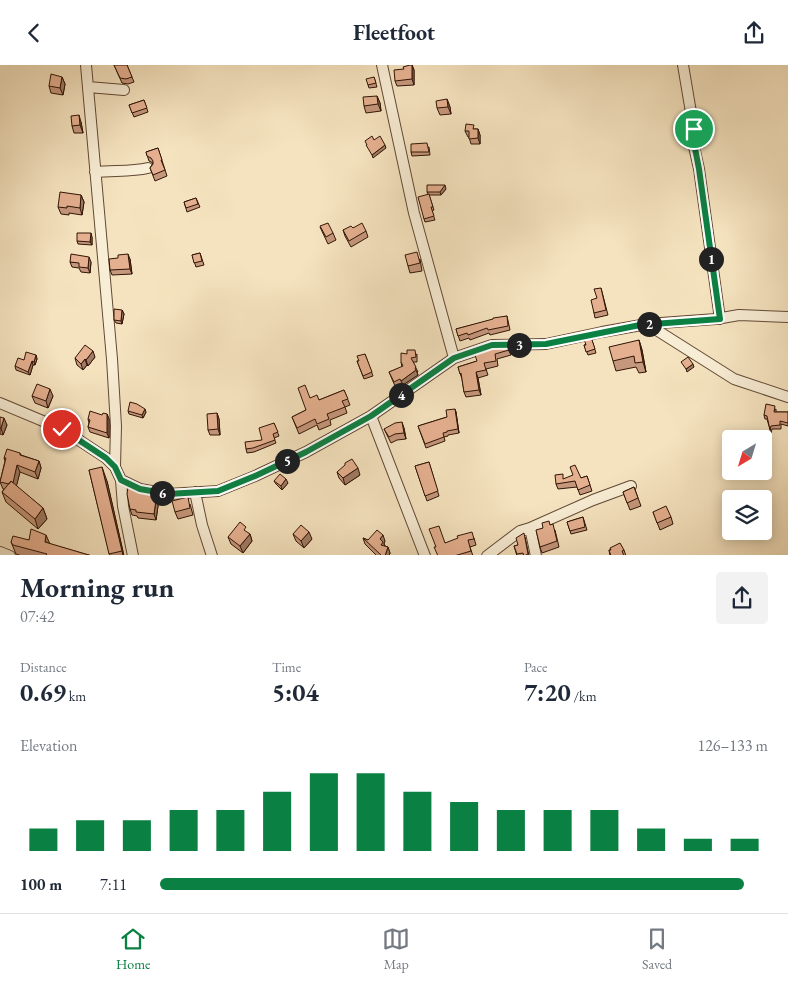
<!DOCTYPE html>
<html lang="en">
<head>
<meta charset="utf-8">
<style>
  :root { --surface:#fff; --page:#f2f2f3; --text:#1f2937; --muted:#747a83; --line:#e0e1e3; --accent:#0b8043 }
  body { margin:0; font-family:"EB Garamond",serif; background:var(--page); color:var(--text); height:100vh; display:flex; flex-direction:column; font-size:19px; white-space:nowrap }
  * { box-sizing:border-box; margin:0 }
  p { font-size:16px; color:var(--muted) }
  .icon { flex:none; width:28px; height:28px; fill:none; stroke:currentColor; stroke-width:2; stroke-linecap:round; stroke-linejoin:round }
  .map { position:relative; height:490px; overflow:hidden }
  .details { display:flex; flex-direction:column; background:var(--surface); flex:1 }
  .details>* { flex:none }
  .needle { width:32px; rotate:218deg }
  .controls { position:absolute; left:722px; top:365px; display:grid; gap:10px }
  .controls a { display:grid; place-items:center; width:50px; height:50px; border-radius:5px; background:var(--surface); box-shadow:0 2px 12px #0003; font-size:25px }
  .pin { position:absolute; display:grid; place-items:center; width:42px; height:42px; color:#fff; margin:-21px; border:2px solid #fff; border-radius:50%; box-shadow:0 1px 5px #0007 }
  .km { position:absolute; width:25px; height:25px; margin:-12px; border-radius:50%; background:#222; color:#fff; font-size:14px; line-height:25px; text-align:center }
  .round { display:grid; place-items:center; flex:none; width:52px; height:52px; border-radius:5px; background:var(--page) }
  .overview { display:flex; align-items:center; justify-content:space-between; height:85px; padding:0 20px }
  h1 { font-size:28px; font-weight:700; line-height:38px }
  .metrics { display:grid; grid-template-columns:repeat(3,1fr); gap:8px; height:85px; padding:5px 20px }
  .metrics div { display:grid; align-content:center }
  .metrics b { font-size:25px; font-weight:700 }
  .metrics small { font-size:14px; font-weight:400 }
  .metrics p { font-size:14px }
  .chart { height:140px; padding:10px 20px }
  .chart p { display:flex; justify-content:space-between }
  .chart svg { width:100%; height:90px; margin-top:5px; stroke:var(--accent); stroke-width:6 }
  ul { padding:0 20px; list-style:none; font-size:16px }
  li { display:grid; grid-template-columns:80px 60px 1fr; align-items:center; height:38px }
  li i { height:12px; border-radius:6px; background:var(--accent) }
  header { display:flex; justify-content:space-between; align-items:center; height:65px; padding:0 20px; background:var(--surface); font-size:22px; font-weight:700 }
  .dock { display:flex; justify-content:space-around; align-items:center; height:70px; border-top:1px solid var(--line); background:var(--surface); font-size:14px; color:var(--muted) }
  .dock a { display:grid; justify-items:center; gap:2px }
  .dock .on { color:var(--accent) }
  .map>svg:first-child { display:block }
</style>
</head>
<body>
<header><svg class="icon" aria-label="back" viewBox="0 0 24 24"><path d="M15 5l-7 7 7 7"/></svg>Fleetfoot<svg class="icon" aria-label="share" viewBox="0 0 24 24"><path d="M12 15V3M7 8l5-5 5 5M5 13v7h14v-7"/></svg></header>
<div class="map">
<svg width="788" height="491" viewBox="0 0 788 491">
  <rect width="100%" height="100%" fill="#f5e3bf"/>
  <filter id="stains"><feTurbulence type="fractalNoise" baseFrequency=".004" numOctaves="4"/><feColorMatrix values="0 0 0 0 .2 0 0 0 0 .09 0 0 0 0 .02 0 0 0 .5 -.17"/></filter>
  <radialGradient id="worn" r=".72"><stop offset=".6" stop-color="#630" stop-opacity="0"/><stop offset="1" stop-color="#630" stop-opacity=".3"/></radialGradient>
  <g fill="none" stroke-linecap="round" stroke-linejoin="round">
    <defs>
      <path id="street" d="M86 0 112 294 116 361 115 402
        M382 0 414 148 454 293
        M683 0 694 65 691 68 699 104 720 254
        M88 22 124 25
        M95 107C113 105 131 107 148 103
        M647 259 716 254 739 250 788 252
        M0 338 62 364 106 393 115 402 121 415 140 424 168 429 218 426 255 411 306 387 371 351 454 293 492 280 546 279 602 267 647 259 734 314 788 332
        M371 351 425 491
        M121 415 123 441 133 491
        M195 427 202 460 212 491
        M530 463 593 435 631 421
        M0 487 10 491
        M487 491 520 466 530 463 536 491"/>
    </defs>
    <use href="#street" stroke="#614834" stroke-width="12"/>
    <use href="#street" stroke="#f8edd5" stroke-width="10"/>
  </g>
  <path fill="#c5977c" stroke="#301405" d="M114 0H127L134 17 128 19 122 18Z
    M412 0 414 5V20L397 21 395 16 404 4Z
    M62 12 65 19 63 30 51 28 49 21Z
    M374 12 377 22 369 23 368 20Z
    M377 31 380 38 381 46 366 48 364 41Z
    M447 34 450 42 451 49 440 50 437 43Z
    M144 35 148 47 134 52 129 40Z
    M81 57 83 68H74L72 61Z
    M475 64H478L480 70V79H471L469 72H468L465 66Z
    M429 82 430 90 412 91 411 87Z
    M158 83 167 111 155 116 150 103 153 98 149 96 146 87Z
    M446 124 441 130H429L434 145 432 146 435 155 425 157 424 154 428 129 427 127Z
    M81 130 84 137 82 150 69 148V150L61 149 58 142Z
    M196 133 200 142 187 147 184 137Z
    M320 162 333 168 336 175 328 179Z
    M353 163 366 166 368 172 351 182 345 171 343 165Z
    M92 172V180L78 179 77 176Z
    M200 188 204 200 196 202 192 190Z
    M130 194 132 209 112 210 110 205Z
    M420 194 422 206 410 208 408 201Z
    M70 197H91L90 208 81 207 79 203 72 202Z
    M601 223 608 250 595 253 594 248 597 233Z
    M122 245 124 249 122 259 116 258 114 255Z
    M507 251 510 265 490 270 489 268 470 275 469 273 460 276 456 264Z
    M591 272 596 288 588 290 584 280H586Z
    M639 275 642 285 646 307 639 308 636 302 616 306 613 296Z
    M508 281 511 290 497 294 498 301 486 304 488 310 478 313 481 330 466 332 464 327 462 314 458 302 477 296Z
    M365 289 373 311 364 314 357 296H359Z
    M417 289V297H413L418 307H417L418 310 403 320 402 318 395 321 389 307 402 302 401 297Z
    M36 290 37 294 35 300H33L30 310 16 305 15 301 24 295Z
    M95 292 88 301 87 300 83 305 77 300 75 293Z
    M344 325 350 340 345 342 347 348 330 355 331 360 319 365 317 360 299 369 292 352 306 345 310 333 319 335Z
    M32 331H53L48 343 35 338Z
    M455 344 456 347 459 368 448 370V371L444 372 445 376 426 383 418 361 447 352Z
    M776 344V347H788V361L781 359V364H772L771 368 767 354H765L764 350Z
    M128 346 146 347 143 353 129 349Z
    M217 348 219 354 220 370H210L208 365Z
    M107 349 109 354V373L90 367 88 362 89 358 88 354Z
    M0 352 7 360 3 370 0 369Z
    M274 358 279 371 274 373 276 378 254 387 247 388 246 384 262 375Z
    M404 363 406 374 397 375 391 378 384 364Z
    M20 388 21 390 39 396 41 403 38 414 20 407 16 421 43 443 47 454 38 464 6 437 2 427 4 424H3L0 417 5 396 4 393Z
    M429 397 439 431 427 436 415 401Z
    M89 405 107 416 124 491H110Z
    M337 407 360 410 345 420 339 413Z
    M587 411 592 426 580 430 577 422 558 424 556 419 564 414 581 413Z
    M274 416 288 418 282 425 276 419Z
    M634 422 641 441 630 445 623 427Z
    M159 434 156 455 138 453 137 451 132 450 130 444Z
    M190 439 193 450 178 454 175 447Z
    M653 447 671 452 673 459 660 465Z
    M583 452 587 465 571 469 567 457Z
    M550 460 555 465 559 482 542 488 540 482 543 463Z
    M248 468 250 469 252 476 243 488 231 479 228 472Z
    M293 469 312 474 304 483 296 476Z
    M525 472 529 491H517L514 481 518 480Z
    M363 473 368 475 385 476 384 478 385 481 388 482 390 488 389 491H377L365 479Z
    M474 473 476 480 470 482 473 491H437L445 478Z
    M29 475 50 479 92 491H22L16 489 11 477Z
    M609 485H624L626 491H610Z"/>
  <path fill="#a07b65" stroke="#301405" d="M412 0 414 5V20L412 14Z
    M62 12 65 19 63 30 60 23Z
    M377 31 380 38 381 46 378 39Z
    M447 34 450 42 451 49 448 42Z
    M79 50 81 57 83 68 80 60Z
    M478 64 480 70V79L478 73Z
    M385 80 386 83 373 93 372 90Z
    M445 120 446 124 441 130 440 127Z
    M81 130 84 137 82 150 80 143Z
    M91 168 92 172V180L90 177Z
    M128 189 130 194 132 209 130 204Z
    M89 192 91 197 90 208 88 203Z
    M122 245 124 249 122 259 121 256Z
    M639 275 642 285 646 307 643 297Z
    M93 286 95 292 88 301 86 295Z
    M36 290 37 294 35 300 34 297Z
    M85 294 87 300 83 305 81 299Z
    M32 296 33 300 30 310 28 307Z
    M693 299 694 302 687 307 686 304Z
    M416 305 418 310 403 320 401 316Z
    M476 307 478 313 481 330 479 325Z
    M50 324 53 331 48 343 46 336Z
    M145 344 146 347 143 353 142 350Z
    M455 344 456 347 459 368 458 364Z
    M217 348 219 354 220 370 218 364Z
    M107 349 109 354V373L107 368Z
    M4 353 7 360 3 370 1 363Z
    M402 357 404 363 406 374 404 368Z
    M39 396 41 403 38 414 35 407Z
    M17 400 20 407 15 427 12 420Z
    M102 402 107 416 124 491H123L122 486Z
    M358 403 360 410 345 420 343 413Z
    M286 414 288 418 282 425 281 421Z
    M157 428 159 434 156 455 154 449Z
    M43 443 47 454 38 464 35 454Z
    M309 467 312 474 304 483 301 476Z
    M250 469 252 476 243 488 240 481Z
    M46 470 50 479 45 477Z
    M383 470 385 476 384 478 385 483 381 480 380 474Z
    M388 482 390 488 389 491H385Z"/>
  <path fill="#e5b090" stroke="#301405" d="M114 0H127L132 12 126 14 120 13Z
    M410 0H412V14L395 16 394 5 404 4 403 2Z
    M51 9 62 12 60 23 49 21Z
    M374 12 376 18 368 20 366 14Z
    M377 31 378 39 364 41 363 32Z
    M447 34 448 42 437 43 436 36Z
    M144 35 147 43 132 48 129 40Z
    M79 50 80 60 72 61 71 51Z
    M466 59 474 60 473 64H478V73L469 74V66H465Z
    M372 71 374 75 380 71 385 80 372 90 366 80H367L365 76Z
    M427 78 429 87H411V79Z
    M158 83 162 95H161L165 105 153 110 150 103 153 99V96L151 93 147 91 146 87Z
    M427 120H445L440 127H427Z
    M60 127 81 130 80 143 67 141V143L58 142Z
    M429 129 433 142H431L434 151 424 154 418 132Z
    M196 133 198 139 186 143 184 137Z
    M328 158 333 168 326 172 320 161Z
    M362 158 366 166 349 176 343 165 351 161 353 163Z
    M77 168H91L90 177 77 176Z
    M417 187 420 198 408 201 405 190Z
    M200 188 202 196 194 198 192 190Z
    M71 189 89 192 88 203 79 202V198L70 197Z
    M128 189 130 204 110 205 109 194 118 193V190Z
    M601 223 606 245 594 248 591 235 597 233 594 224Z
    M114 244 122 245 121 256 114 255Z
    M507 251 508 261 488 265 487 263 468 270 467 268 458 271 456 264 493 254V253Z
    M591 272 595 284 586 287 584 280H586L584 274Z
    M639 275 643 297 635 298 634 291 613 296 609 282Z
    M85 280 93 286 86 295 85 294 81 299 75 293Z
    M508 281 509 285 495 289 496 296 484 298 486 305 476 307 479 325 464 327 461 308 460 309 458 302 477 296 474 287 491 282Z
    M407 285H415L416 292 411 293 416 302 415 303 416 305 401 316 400 314 394 317 389 307 403 301 401 297V288L407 289Z
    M26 287 36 290 34 297 32 296 28 307 15 301 18 293 24 295Z
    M365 289 372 307 363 311 357 296H359L357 291Z
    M688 292 693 299 686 304 681 297Z
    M37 319 50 324 46 336 32 331Z
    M305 320 310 333 317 330 319 335 344 325 348 334 342 336 345 342 327 349 329 354 317 359 315 354 297 363 292 352 306 345 298 323Z
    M130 337 137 339 145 344 142 350 128 346Z
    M766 339 775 341 774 347H788V358L780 356V360L771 361 770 365 767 351 764 350Z
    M455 344 458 364 447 366V367L443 368 444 372 425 379 418 361 447 352 446 345Z
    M90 346 102 350 103 348 107 349V368L88 362 90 355 88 354Z
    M217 348 218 364 208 365 207 349Z
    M0 352 4 353 1 363H0Z
    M402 357 404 368 395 369 389 372 384 364 395 358Z
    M274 358 278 367 273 369 275 375 253 383 246 384 245 377 262 375 259 363Z
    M7 384 20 388V390L39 396 35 407 17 400 13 418 11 416 9 419 0 417 6 393H4Z
    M352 394 358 403 343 413 337 407 345 400V398Z
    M429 397 438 426 425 431 415 401Z
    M575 400 581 413 587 411 590 420 578 425 575 416 556 419 555 410 563 409V414L573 410 570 402Z
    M102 402 122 486 109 489 89 405Z
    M280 409 286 414 281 421 274 416Z
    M11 416 43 443 35 454 2 427Z
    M128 422 157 428 154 449 136 447V445L130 444 127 429Z
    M634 422 638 433 627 438 623 427Z
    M188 432 190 443 175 447 172 436Z
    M666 441 671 452 657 458 653 447Z
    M583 452 585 462 570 466 567 457Z
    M549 456 550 460 553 459 557 476 540 482 536 465 543 463 542 458Z
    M240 457 246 462 244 465 250 469 240 481 228 472Z
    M301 460 309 467 301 476 293 469Z
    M439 461 445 478 458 473 457 471 472 467 474 474 468 475 471 486 454 491H438L434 482H436L429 464Z
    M31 464 46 470 45 477 92 491H48L46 490 47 489 13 480 11 477 13 471 29 475Z
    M377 465 383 470 380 474 383 477 381 480 388 482 385 491H382L363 473 368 475Z
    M524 468 528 489 524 491 523 488 517 489 514 481 518 480 516 473Z
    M620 478 624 485 622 486 624 491H611L609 485H611L610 483Z"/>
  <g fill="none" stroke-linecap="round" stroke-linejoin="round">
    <defs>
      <path id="route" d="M62 364 106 393 115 402 121 415 140 424 168 429 218 426 255 411 306 387 371 351 454 293 492 280 546 279 640 260 720 254 699 104 692 68 694 64"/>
    </defs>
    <use href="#route" stroke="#fff" stroke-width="10"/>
    <use href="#route" stroke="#0b8043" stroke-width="6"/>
  </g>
  <rect width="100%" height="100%" filter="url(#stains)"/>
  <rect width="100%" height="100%" fill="url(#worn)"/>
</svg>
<div class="controls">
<a><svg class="needle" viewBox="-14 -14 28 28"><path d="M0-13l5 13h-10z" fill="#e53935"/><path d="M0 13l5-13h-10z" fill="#747a83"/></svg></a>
<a><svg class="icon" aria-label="layers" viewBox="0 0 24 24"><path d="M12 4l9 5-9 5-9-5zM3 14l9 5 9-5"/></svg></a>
</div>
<div class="pin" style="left:694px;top:64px;background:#1e9e55"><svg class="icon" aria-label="arrive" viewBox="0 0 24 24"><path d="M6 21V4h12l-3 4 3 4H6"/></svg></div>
<div class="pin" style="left:62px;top:364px;background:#d93025"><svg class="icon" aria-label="check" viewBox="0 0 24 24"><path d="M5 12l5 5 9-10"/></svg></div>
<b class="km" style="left:711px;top:194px">1</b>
<b class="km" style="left:649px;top:259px">2</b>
<b class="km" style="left:519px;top:280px">3</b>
<b class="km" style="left:401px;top:330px">4</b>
<b class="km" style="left:287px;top:396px">5</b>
<b class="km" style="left:162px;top:428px">6</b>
</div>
<section class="details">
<div class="overview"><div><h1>Morning run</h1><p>07:42</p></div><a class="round"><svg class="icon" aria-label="share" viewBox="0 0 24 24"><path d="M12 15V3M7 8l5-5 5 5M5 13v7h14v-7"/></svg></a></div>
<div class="metrics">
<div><p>Distance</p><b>0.69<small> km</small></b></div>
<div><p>Time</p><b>5:04</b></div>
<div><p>Pace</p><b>7:20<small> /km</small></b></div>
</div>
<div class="chart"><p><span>Elevation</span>126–133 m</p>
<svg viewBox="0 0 160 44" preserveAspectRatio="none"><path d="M5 44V33M15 44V29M25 44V29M35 44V24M45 44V24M55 44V15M65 44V6M75 44V6M85 44V15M95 44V20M105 44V24M115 44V24M125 44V24M135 44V33M145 44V38M155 44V38"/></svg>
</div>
<ul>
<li><b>100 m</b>7:11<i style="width:96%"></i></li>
</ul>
</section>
<nav class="dock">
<a class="on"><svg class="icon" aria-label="home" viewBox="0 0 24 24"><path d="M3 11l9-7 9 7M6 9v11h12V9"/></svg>Home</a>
<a><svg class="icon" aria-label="map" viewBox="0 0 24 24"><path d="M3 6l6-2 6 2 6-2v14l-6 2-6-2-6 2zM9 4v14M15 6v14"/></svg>Map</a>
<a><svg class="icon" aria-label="saved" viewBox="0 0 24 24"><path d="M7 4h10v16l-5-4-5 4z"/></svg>Saved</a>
</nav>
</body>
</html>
